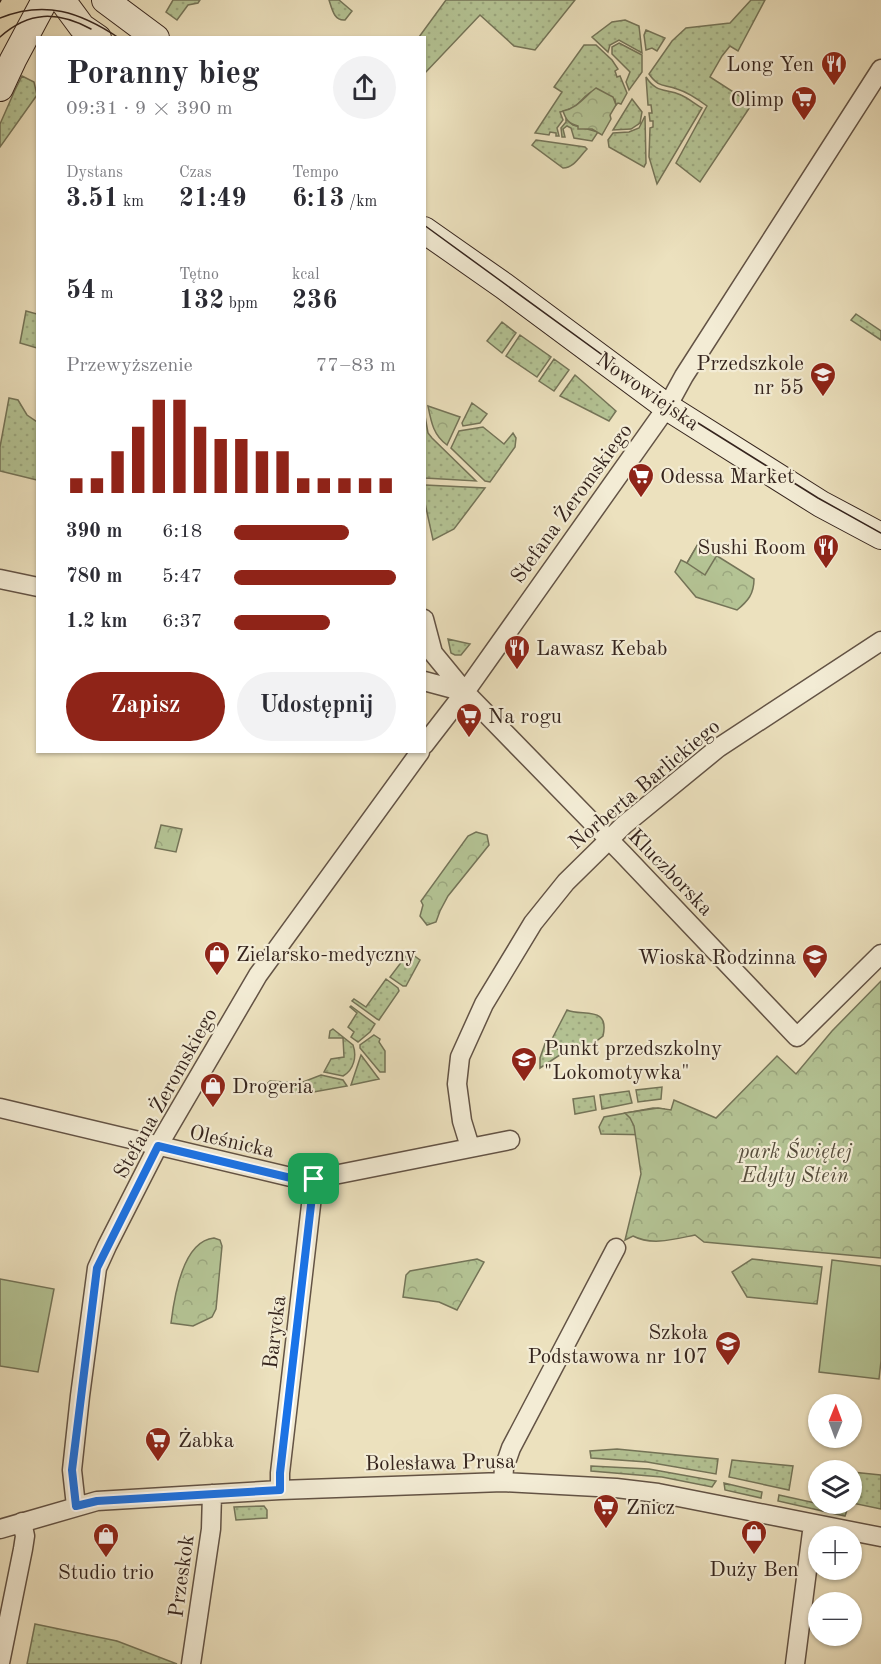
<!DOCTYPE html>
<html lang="pl">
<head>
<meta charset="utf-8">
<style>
  :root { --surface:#fff; --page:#f2f2f3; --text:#2b2b33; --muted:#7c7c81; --accent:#8f2418 }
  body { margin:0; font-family:"Old Standard TT",serif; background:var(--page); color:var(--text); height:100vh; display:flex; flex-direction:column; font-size:22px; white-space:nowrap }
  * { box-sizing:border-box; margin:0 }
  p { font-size:20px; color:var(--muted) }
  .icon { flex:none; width:33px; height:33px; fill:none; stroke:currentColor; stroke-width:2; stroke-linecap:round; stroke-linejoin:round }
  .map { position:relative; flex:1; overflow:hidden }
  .details { position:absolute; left:36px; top:36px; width:390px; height:717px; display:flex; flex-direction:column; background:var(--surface); border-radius:0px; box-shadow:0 2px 4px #0004 }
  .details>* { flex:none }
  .needle { width:39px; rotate:1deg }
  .controls { position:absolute; left:808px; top:1394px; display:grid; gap:12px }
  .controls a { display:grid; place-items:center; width:54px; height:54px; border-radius:50%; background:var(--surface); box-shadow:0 2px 4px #0004; font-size:30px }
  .pin { position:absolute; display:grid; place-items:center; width:51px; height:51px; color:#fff; margin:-26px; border-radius:12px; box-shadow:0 3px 9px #0006 }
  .round { display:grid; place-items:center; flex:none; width:63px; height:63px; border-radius:32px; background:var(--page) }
  .head { display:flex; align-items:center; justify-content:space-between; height:102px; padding:0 30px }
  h1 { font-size:33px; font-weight:800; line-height:45px }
  .stats { display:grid; grid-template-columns:repeat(3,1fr); gap:9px; height:102px; padding:6px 30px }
  .stats div { display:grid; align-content:center }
  .stats b { font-size:26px; font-weight:800 }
  .stats small { font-size:16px; font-weight:400 }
  .stats p { font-size:16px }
  .chart { height:168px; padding:12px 30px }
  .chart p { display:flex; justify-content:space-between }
  .chart svg { width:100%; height:108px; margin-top:6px; stroke:var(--accent); stroke-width:6 }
  .cta { display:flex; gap:12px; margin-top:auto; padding:12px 30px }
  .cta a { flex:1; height:69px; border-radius:36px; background:var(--accent); color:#fff; font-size:24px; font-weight:800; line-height:69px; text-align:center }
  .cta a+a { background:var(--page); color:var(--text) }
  ul { padding:0 30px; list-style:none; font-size:20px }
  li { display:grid; grid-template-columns:96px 72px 1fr; align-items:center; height:45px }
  li i { height:15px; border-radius:8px; background:var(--accent) }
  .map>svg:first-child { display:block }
</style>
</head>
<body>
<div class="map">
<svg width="881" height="1664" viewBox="0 0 881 1664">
  <defs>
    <pattern id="grass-dots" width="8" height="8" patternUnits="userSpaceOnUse" patternTransform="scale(1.5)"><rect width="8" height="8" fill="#b4c394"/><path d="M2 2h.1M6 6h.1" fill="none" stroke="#9ba77f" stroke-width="1.8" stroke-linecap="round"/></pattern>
    <pattern id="park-crowns" width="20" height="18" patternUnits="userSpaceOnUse" patternTransform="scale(1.5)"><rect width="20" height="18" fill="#b4c394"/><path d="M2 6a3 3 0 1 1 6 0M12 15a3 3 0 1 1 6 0" fill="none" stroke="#9ba77f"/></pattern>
  </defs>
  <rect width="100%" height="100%" fill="#ece1be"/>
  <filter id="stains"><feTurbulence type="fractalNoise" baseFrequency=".00333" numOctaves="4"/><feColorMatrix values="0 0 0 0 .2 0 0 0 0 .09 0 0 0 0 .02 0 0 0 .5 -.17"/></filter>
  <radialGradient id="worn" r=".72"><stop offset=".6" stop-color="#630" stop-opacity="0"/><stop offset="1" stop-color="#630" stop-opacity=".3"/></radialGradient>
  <path fill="url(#grass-dots)" stroke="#747458" stroke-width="1.5" d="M173 0H200L198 3 188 5 177 20 166 12Z
    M329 0H339L352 11 345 20C334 21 332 9 329 0Z
    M446 0H575L535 50 514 46 480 15 425 73 424 38 419 37Z
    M751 0H765L738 51 730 46 722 56 710 77 752 104 700 182 676 163 707 106C699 100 687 92 677 89 663 84 659 88 649 74L672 41 686 28 730 23Z
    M625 20 639 26 642 53 619 40 610 45 608 52 592 37 612 22Z
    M646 30 665 38 657 51 652 48 646 50 644 35Z
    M619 43 642 55V72L629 90 626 82 630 72 612 54V47Z
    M584 45H596L612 60 618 69 615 71 617 77 620 76 627 93 621 104 618 103 616 105 615 100 595 90C579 97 583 107 560 112L563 120 557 128 559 136H556V133L550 132 549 135 535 133 562 92 554 87Z
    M22 76 34 82 37 95 0 147V124L15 90Z
    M646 77C657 94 666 88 681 95 688 98 695 104 702 108L657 184 649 157 650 128 653 127V121H650L649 113H652L651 105H648Z
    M632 99 642 112 640 123 631 129 613 130Z
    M645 116 646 163 644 167 609 147 608 140 613 133 629 132 639 128Z
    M566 119 573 125 598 132 592 141 574 138 571 128 567 126 563 129 565 137H562L561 128 566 122Z
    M536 140 585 147 587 149C580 156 574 168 563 168L532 145Z
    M26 311 37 314V348L20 343Z
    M856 314 881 331V340L851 320Z
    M502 322 516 333 502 353 487 341Z
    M520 335 551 357 537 377 506 356Z
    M554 359 569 370 554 391 539 381Z
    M575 375 616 411 609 421 560 396Z
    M9 398 18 400 27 415 37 422V480L0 471V447Z
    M472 403 487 414 480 423 463 426 462 423Z
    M425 416 428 433 432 438 476 481 425 478Z
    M483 427 504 444 513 433 516 438 515 447 490 482 485 481 451 448 459 431Z
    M424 485H425L485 488 454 529 433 540 425 503Z
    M448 639 470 644 461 655H455L451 653Z
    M409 952 420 960 406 986H403L390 977Z
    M386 979 398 988 399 991 379 1020 377 1019 352 1001 354 999 366 1007Z
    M351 1006 375 1024 370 1032 358 1042 351 1037 354 1032 348 1027 357 1013 350 1007Z
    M567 1010C582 1017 610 1005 603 1036L591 1045 567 1051 552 1039Z
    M333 1029 353 1045C357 1056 354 1070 343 1076L324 1072 331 1059 344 1057 343 1038H329L330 1031Z
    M374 1035 380 1039 379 1042 385 1051V1072H380L360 1048V1045Z
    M546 1041 563 1053 540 1068V1058Z
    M361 1055 379 1079 351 1085Z
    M321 1075 343 1080 347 1086 308 1093 305 1091 303 1082Z
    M270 1081 299 1083 300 1092C286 1094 278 1093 264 1087Z
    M662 1087 661 1099 638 1102 636 1090Z
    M629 1091 632 1103 602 1109 600 1095Z
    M594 1096 596 1110 575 1114 573 1099Z
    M653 1108 664 1109 656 1135 601 1134 599 1127 604 1117Z
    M617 1449 718 1459 716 1474 647 1462 591 1458 590 1451Z
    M732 1460 793 1466 789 1490 729 1477Z
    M591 1466 649 1469 716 1481 712 1487 662 1477 591 1471Z
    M852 1472 881 1475V1509L852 1503Z
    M724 1483 762 1492 761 1498 725 1490Z
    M779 1495 847 1510 845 1516 778 1501Z
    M264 1506 267 1510V1518L236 1520 234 1507Z
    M35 1624 117 1641 177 1664H27Z"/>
  <path fill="url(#park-crowns)" stroke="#747458" stroke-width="1.5" d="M596 88 613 97 616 105 610 115 611 119 602 135 592 129H578V126C569 124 566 120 563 111 578 108 585 96 596 88Z
    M428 406 460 417 447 445C433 435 431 421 428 406Z
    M698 544 754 579C754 594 748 601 737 610L696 597 675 572 681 560 687 563Z
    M161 825 182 829 176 852 155 848Z
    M476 832 487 835 489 845 448 896 440 911 436 922 427 925 420 916 423 905 421 901 468 836Z
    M881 981V1258L704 1242 695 1235C675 1239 652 1246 633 1236L625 1240 641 1174 634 1126 630 1118 625 1113 658 1108 671 1110 674 1100 716 1118 777 1056 796 1074 832 1031Z
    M214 1238 220 1240 222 1246 216 1309 212 1317 193 1326 171 1323C174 1298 182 1241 214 1238Z
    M477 1259 484 1262 457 1310 439 1302 403 1297 406 1275 410 1271Z
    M752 1259 822 1267 817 1304 747 1297 732 1272Z"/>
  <path fill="#b4c394" stroke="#747458" stroke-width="1.5" d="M698 544 717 555 705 575 687 563Z
    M832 1260 881 1266V1361L879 1379 819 1372Z
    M0 1279 54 1289 38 1372 0 1366Z"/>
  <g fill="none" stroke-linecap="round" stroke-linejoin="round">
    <defs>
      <path id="street" d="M0 579 38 587
        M424 619 433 653 465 692 623 854 797 1037 881 954
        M424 681 465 692
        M424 745 465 692 667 407 684 376 881 69
        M0 1108 295 1178 314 1179 510 1140
        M470 1147 462 1121 457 1084 460 1057 484 1004 533 923 566 882 624 825 718 748 881 641
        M503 1482 504 1468 511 1448 616 1248
        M280 1490V1473L314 1179
        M76 1506 72 1470 80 1396 97 1268 107 1246 158 1146 258 975 420 752
        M0 1529 97 1501 280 1490 503 1482 616 1488 658 1493 881 1537
        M0 1663 23 1549 25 1536 22 1522
        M191 1664 211 1529 212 1494
        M795 1664 813 1524"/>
      <path id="secondary" d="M62 0 82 27 98 38
        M105 0 156 38
        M0 88 13 60 45 0
        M424 230 504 286 667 407 821 504 881 536"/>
    </defs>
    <use href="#street" stroke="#635345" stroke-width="21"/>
    <use href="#secondary" stroke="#35241d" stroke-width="28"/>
    <use href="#street" stroke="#f3ecd5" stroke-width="18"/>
    <use href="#secondary" stroke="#f3ecd5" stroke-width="26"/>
    <path stroke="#35241d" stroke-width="1.5" d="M0 2 1 0
      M0 18C45 0 80 12 119 38
      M0 37C29 11 57 11 91 29
      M424 225 682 413 818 498 881 533"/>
  </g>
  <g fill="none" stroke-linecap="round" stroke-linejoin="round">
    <defs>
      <path id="route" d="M158 1146 295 1179H314L280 1473V1490L97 1501 76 1506 72 1470 97 1268Z"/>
    </defs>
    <use href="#route" stroke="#fff" stroke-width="12"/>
    <use href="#route" stroke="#1a73e8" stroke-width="8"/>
  </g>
  <defs>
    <symbol id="restaurant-pin" viewBox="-11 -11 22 30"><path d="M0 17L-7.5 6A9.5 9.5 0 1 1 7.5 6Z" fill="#8f2418" stroke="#f3ecd5"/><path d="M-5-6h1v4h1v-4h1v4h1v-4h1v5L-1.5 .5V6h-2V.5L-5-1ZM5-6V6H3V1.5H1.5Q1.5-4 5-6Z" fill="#fff"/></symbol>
    <symbol id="supermarket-pin" viewBox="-11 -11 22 30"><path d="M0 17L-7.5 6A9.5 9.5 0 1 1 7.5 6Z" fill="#8f2418" stroke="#f3ecd5"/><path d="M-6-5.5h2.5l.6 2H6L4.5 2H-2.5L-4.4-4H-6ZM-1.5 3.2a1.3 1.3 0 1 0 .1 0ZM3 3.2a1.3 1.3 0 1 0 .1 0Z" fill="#fff"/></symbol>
    <symbol id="school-pin" viewBox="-11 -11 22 30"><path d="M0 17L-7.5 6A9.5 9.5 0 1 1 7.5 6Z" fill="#8f2418" stroke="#f3ecd5"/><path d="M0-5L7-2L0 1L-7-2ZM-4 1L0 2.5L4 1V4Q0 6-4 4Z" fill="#fff"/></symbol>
    <symbol id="shop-pin" viewBox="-11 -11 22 30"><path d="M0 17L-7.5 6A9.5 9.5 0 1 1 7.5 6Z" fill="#8f2418" stroke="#f3ecd5"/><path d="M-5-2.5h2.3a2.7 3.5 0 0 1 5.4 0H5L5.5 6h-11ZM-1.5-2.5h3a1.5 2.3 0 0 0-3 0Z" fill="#fff"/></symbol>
  </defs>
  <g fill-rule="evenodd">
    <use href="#restaurant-pin" x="819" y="49" width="30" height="40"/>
    <use href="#supermarket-pin" x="789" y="84" width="30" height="40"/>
    <use href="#school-pin" x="808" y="360" width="30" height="40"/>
    <use href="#supermarket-pin" x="626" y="461" width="30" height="40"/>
    <use href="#restaurant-pin" x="811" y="532" width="30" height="40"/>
    <use href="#restaurant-pin" x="502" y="633" width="30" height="40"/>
    <use href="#supermarket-pin" x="454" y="701" width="30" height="40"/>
    <use href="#shop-pin" x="202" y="939" width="30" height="40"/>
    <use href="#school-pin" x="800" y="942" width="30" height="40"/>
    <use href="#school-pin" x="509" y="1045" width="30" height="40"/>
    <use href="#shop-pin" x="198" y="1071" width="30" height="40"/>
    <use href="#school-pin" x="713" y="1329" width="30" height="40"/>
    <use href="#supermarket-pin" x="143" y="1425" width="30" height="40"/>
    <use href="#supermarket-pin" x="591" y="1492" width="30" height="40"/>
    <use href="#shop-pin" x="739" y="1518" width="30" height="40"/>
    <use href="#shop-pin" x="91" y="1521" width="30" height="40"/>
  </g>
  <g text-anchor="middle" stroke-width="4.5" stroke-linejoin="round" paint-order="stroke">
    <g font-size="21" fill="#35241d" stroke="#f3ecd5" text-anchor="start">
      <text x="814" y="71" text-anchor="end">Long Yen</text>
      <text x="784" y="106" text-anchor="end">Olimp</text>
      <text x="804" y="370" text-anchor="end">Przedszkole<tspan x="804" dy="24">nr 55</tspan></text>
      <text x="660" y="483">Odessa Market</text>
      <text x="806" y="554" text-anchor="end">Sushi Room</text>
      <text x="536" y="655">Lawasz Kebab</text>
      <text x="488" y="723">Na rogu</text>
      <text x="236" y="961">Zielarsko-medyczny</text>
      <text x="796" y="964" text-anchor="end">Wioska Rodzinna</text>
      <text x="544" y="1055">Punkt przedszkolny<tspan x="544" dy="24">"Lokomotywka"</tspan></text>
      <text x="232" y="1093">Drogeria</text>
      <text x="708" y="1339" text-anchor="end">Szkoła<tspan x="708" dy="24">Podstawowa nr 107</tspan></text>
      <text x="178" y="1447">Żabka</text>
      <text x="626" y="1514">Znicz</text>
      <text x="754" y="1576" text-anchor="middle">Duży Ben</text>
      <text x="106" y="1579" text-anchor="middle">Studio trio</text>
    </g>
    <g font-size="21" fill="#35241d" stroke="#f3ecd5">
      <text transform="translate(648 391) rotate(35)" y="7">Nowowiejska</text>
      <text transform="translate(571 503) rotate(-54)" y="7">Stefana Żeromskiego</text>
      <text transform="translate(644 784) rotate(-40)" y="7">Norberta Barlickiego</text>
      <text transform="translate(671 872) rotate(46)" y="7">Kluczborska</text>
      <text transform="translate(165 1093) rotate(-61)" y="7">Stefana Żeromskiego</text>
      <text transform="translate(232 1141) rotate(13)" y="7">Oleśnicka</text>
      <text transform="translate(274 1332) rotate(-83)" y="7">Barycka</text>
      <text transform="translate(440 1462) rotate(-1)" y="7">Bolesława Prusa</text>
      <text transform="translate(181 1576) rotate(-82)" y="7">Przeskok</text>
    </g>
    <g font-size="21" font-style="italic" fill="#554c3b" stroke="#f3ecd5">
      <text x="795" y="1158">park Świętej<tspan x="795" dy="24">Edyty Stein</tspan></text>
    </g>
  </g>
  <rect width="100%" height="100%" filter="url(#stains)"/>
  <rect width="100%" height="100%" fill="url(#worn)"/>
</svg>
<div class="controls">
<a><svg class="needle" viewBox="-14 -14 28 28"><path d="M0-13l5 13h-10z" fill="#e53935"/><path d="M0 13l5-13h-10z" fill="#7c7c81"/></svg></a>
<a><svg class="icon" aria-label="layers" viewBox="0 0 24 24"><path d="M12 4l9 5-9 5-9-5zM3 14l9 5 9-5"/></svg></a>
<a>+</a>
<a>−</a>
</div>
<div class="pin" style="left:314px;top:1179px;background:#1e9e55"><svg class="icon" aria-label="arrive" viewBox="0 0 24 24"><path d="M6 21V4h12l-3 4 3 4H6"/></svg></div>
<section class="details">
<div class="head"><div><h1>Poranny bieg</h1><p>09:31 · 9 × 390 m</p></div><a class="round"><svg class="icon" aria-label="share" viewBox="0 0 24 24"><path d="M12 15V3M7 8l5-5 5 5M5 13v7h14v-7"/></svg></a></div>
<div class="stats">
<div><p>Dystans</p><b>3.51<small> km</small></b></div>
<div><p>Czas</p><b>21:49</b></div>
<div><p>Tempo</p><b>6:13<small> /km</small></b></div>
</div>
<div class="stats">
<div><b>54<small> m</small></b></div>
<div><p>Tętno</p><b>132<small> bpm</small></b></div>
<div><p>kcal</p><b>236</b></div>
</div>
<div class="chart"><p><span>Przewyższenie</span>77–83 m</p>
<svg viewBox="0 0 160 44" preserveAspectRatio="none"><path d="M5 44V38M15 44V38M25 44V27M35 44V17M45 44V6M55 44V6M65 44V17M75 44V22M85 44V22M95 44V27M105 44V27M115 44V38M125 44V38M135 44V38M145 44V38M155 44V38"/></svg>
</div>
<ul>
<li><b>390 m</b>6:18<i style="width:71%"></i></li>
<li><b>780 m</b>5:47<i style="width:100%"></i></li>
<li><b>1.2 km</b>6:37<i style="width:59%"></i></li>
</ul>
<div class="cta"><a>Zapisz</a><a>Udostępnij</a></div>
</section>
</div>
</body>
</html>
